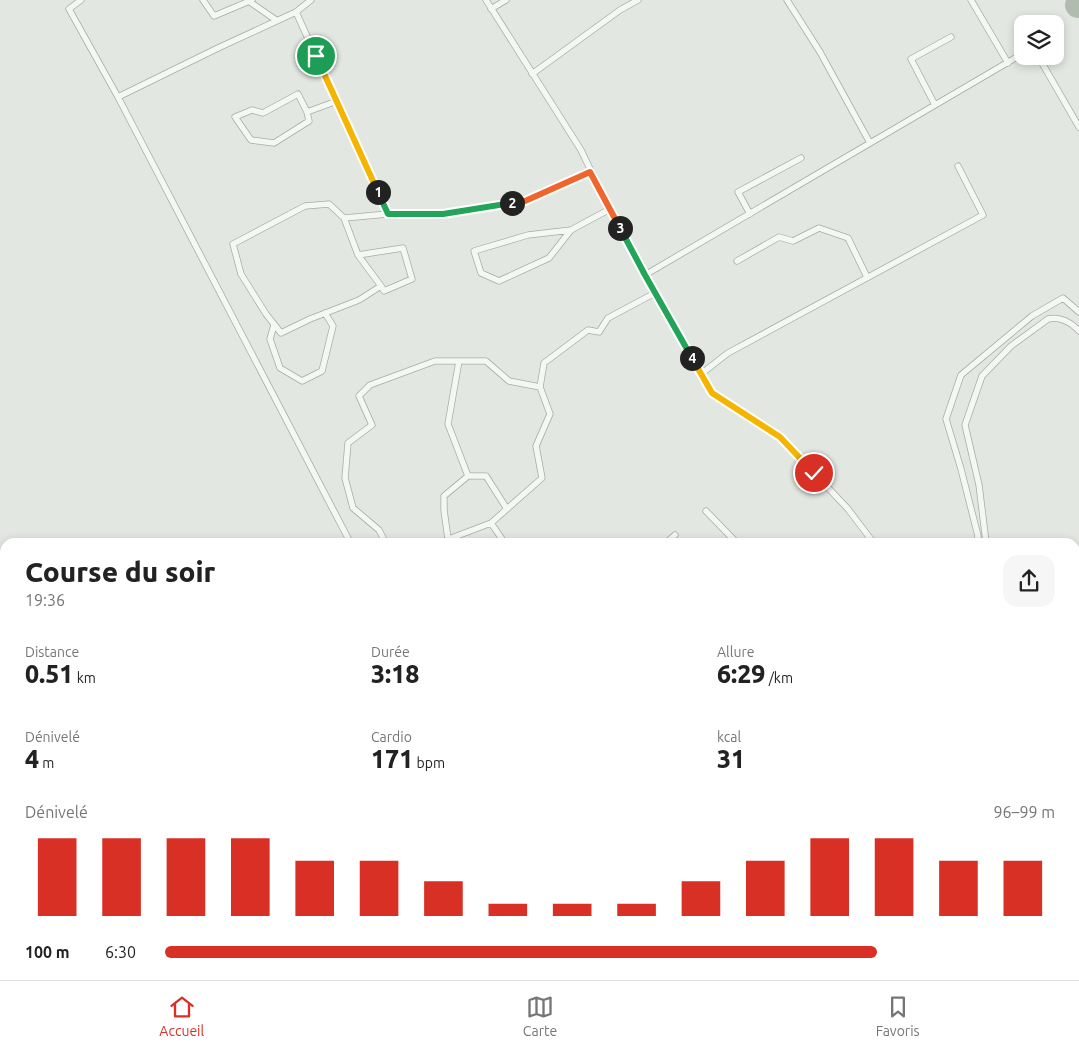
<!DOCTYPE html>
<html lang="fr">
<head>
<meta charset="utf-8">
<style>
  :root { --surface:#fff; --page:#f6f6f6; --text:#222; --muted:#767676; --line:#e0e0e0; --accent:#d93025 }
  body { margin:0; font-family:Ubuntu,sans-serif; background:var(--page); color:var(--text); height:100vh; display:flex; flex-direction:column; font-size:19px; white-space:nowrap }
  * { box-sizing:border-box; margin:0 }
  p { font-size:16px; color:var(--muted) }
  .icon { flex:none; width:28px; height:28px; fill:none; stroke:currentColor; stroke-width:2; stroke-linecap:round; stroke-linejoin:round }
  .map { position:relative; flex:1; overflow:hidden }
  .sheet { position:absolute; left:0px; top:538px; width:1080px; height:442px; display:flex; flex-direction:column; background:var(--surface); border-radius:15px 15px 0 0; box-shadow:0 2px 8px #0003 }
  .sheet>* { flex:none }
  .controls { position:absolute; left:1014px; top:15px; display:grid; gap:10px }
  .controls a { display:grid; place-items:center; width:50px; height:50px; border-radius:10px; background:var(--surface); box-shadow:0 2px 8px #0003; font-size:25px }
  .pin { position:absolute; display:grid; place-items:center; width:42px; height:42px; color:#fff; margin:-21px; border:2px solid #fff; border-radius:50%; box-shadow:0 1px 5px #0007 }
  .km { position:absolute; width:25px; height:25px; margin:-12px; border-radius:50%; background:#222; color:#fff; font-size:14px; line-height:25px; text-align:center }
  .round { display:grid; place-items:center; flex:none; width:52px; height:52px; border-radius:15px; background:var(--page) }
  .headline { display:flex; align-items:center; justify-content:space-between; height:85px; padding:0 25px }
  h1 { font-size:28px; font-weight:800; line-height:38px }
  .stats { display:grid; grid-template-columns:repeat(3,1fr); gap:8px; height:85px; padding:5px 25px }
  .stats div { display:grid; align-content:center }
  .stats b { font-size:25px; font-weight:800 }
  .stats small { font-size:14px; font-weight:400 }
  .stats p { font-size:14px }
  .chart { height:140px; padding:10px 25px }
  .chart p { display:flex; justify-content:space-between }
  .chart svg { width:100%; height:90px; margin-top:5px; stroke:var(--accent); stroke-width:6 }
  ul { padding:0 25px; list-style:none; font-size:16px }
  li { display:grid; grid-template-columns:80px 60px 1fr; align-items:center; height:38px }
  li i { height:12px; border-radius:6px; background:var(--accent) }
  .tabs { display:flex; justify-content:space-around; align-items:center; height:70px; border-top:1px solid var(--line); background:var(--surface); font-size:14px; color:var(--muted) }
  .tabs a { display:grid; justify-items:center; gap:2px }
  .tabs .on { color:var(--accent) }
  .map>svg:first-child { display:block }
</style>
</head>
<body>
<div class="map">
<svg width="1079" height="980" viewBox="0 0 1079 980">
  <rect width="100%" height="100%" fill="#e2e8e1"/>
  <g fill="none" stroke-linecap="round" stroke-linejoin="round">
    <path stroke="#b0bcae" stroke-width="26" d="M1078 5 1079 4"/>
    <defs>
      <path id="service" d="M81 0 69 9 118 97 350 542
        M203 0 214 16 252 0
        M486 0 581 150 591 171 645 275 712 393 780 437 848 509 873 542
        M787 0 820 52 870 143
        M971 0 1008 63
        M250 2 276 20
        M491 9 506 0
        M296 12 311 0
        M1038 56 1079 127
        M532 74 620 10 638 0
        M118 97 218 48 296 12 388 214H443L525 201 591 171
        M935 105 911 59 951 37
        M307 112 298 94 263 113 252 110 235 117 251 140 274 143 309 121 307 112 337 101
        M750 214 738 192 801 158
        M344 218 358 255 381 286 359 300 310 319 281 333 266 314 241 274 233 244 305 206 329 204 344 218 388 214
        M571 230 549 258 499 281 481 273 474 251 528 235 571 230 610 209
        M358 255 403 248 412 279 384 291 381 286
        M737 261 779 237 793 241 819 228 848 238 867 277
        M645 275 1022 54
        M274 325 270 339 280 368 302 381 322 371 333 326 325 313
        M459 361 448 424 468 476
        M701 374 728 353 983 215 958 166
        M706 511 736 542
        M448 539 444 510V496L468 476H486L507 509
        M385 542 379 530 353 508 345 478 348 443 372 425 359 396 370 385 435 361H486L509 381 540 387
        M441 542 491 523
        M504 542 491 523 542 478 536 446 550 414 540 387 544 363 588 330 599 332 608 318 655 293
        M667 542 675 535
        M977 542 978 536 961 469 946 419 961 375 1032 316 1063 298 1079 312
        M986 542 979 485 965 425 982 376 1011 346 1048 319C1059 316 1071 322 1079 331
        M1075 583 1079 580"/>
      <path id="minor" d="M1075 795 1079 793
        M1075 949H1079
        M485 980 491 975
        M787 980 788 975
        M982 980V975
        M1079 980V975"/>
      <path id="primary" d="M0 921 5 923
        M87 975 95 980"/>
    </defs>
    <use href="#service" stroke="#a4aea3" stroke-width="7"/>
    <use href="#minor" stroke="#a4aea3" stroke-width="12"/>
    <use href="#primary" stroke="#a4b3a1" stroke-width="19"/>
    <use href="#service" stroke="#f4f7f3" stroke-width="5.5"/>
    <use href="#minor" stroke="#f4f7f3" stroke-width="11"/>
    <use href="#primary" stroke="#fff" stroke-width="18"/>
  </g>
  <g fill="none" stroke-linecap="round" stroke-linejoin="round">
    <defs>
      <path id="split-1" d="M316 56 378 192"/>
      <path id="split-2" d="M378 192 388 214H443L512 203"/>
      <path id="split-3" d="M512 203 525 201 590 172 620 228"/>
      <path id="split-4" d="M620 228 645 275 692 358"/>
      <path id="split-5" d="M692 358 712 393 780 437 814 473"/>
    </defs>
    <use href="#split-1" stroke="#fff" stroke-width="10"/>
    <use href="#split-2" stroke="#fff" stroke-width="10"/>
    <use href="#split-3" stroke="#fff" stroke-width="10"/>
    <use href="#split-4" stroke="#fff" stroke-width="10"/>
    <use href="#split-5" stroke="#fff" stroke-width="10"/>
    <use href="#split-1" stroke="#f5b400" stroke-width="6"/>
    <use href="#split-2" stroke="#22a559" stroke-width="6"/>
    <use href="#split-3" stroke="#f0652b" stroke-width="6"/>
    <use href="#split-4" stroke="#22a559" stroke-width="6"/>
    <use href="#split-5" stroke="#f5b400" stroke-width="6"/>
  </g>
</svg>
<div class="controls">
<a><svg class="icon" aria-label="layers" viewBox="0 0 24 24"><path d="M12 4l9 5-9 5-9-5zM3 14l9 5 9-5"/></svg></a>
</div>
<div class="pin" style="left:316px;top:56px;background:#1e9e55"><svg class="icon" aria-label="arrive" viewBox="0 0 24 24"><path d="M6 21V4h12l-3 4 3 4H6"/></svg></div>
<div class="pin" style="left:814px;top:473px;background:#d93025"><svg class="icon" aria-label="check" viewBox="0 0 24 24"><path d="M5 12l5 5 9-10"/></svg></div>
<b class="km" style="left:378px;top:192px">1</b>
<b class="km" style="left:512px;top:203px">2</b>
<b class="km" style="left:620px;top:228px">3</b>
<b class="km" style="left:692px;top:358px">4</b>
<section class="sheet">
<div class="headline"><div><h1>Course du soir</h1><p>19:36</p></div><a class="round"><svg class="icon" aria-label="share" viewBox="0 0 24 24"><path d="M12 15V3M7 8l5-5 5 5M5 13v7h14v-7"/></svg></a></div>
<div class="stats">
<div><p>Distance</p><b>0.51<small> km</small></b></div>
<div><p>Durée</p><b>3:18</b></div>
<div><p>Allure</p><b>6:29<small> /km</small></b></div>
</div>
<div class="stats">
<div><p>Dénivelé</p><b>4<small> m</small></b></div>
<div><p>Cardio</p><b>171<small> bpm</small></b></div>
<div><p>kcal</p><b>31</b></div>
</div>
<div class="chart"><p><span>Dénivelé</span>96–99 m</p>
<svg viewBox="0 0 160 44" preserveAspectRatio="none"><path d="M5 44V6M15 44V6M25 44V6M35 44V6M45 44V17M55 44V17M65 44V27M75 44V38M85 44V38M95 44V38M105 44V27M115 44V17M125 44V6M135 44V6M145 44V17M155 44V17"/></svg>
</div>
<ul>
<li><b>100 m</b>6:30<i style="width:80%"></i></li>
</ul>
</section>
</div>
<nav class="tabs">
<a class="on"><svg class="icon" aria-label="home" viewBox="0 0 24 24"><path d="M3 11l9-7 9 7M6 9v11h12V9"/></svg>Accueil</a>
<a><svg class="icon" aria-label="map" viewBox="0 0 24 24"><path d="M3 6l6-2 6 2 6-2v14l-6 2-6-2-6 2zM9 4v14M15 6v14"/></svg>Carte</a>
<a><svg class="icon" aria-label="saved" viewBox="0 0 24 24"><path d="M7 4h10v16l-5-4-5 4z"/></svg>Favoris</a>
</nav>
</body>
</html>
